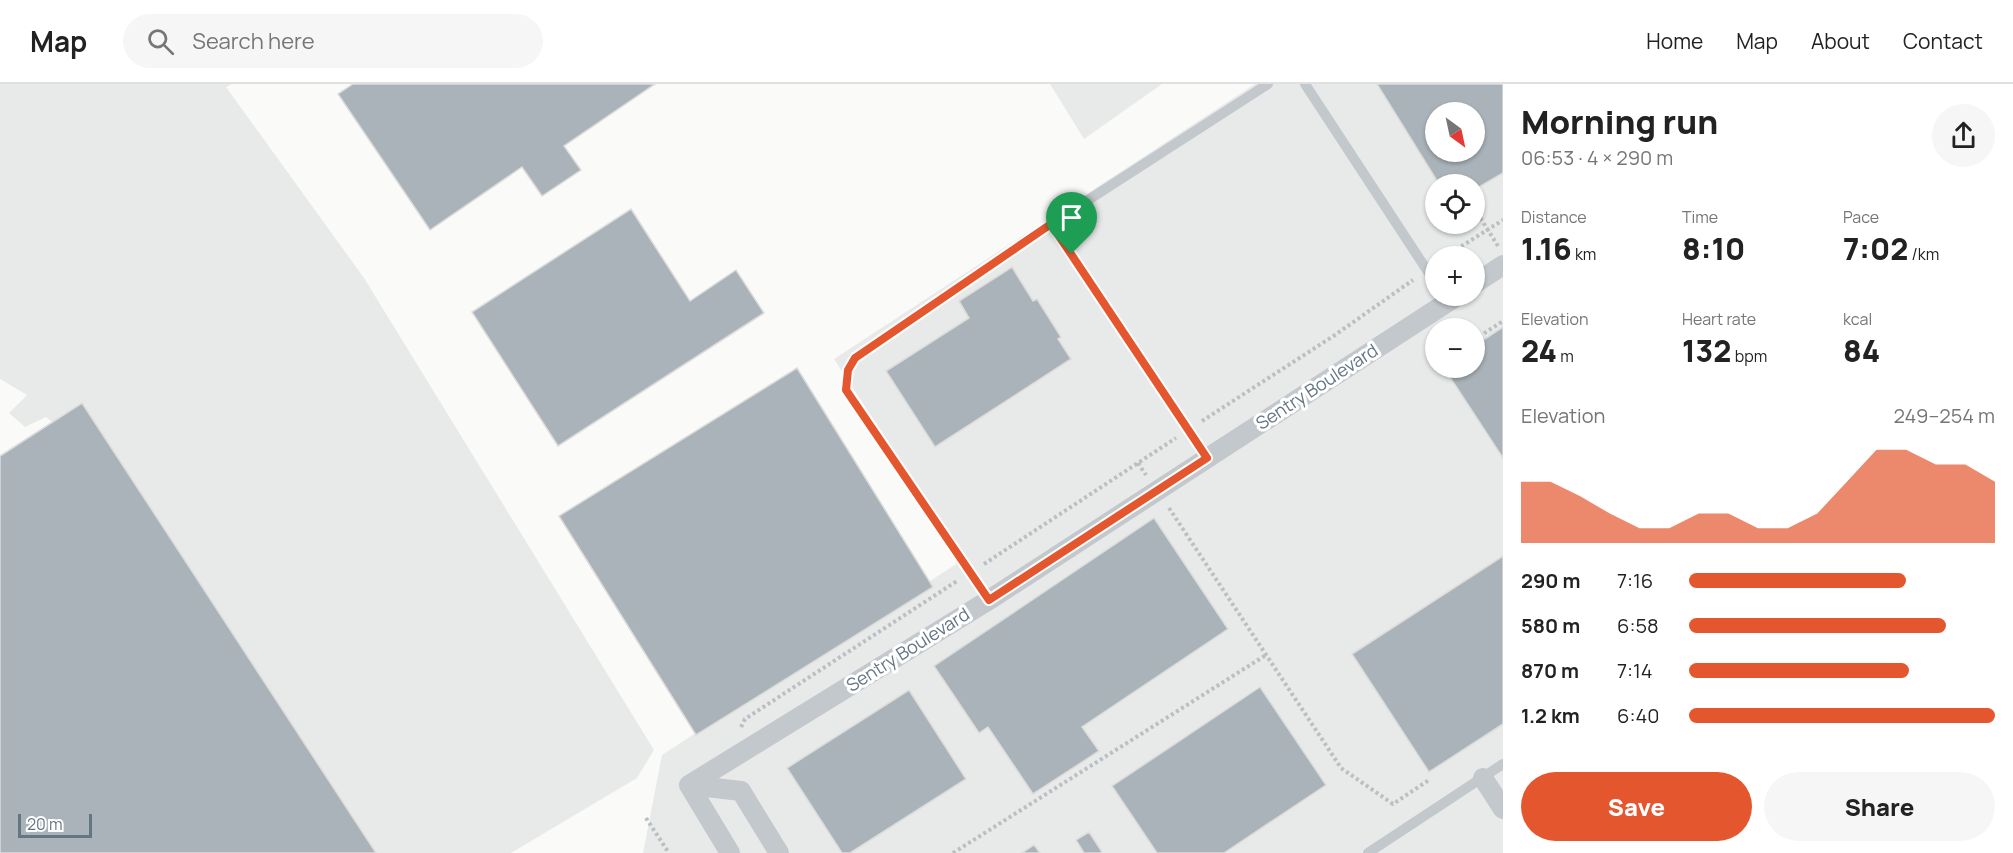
<!DOCTYPE html>
<html lang="en">
<head>
<meta charset="utf-8">
<style>
  :root { --surface:#fff; --page:#f6f6f6; --text:#222; --muted:#767676; --line:#e0e0e0; --accent:#e4572e }
  body { margin:0; font-family:Manrope,sans-serif; background:var(--page); color:var(--text); height:100vh; display:flex; flex-direction:column; font-size:22px; white-space:nowrap }
  * { box-sizing:border-box; margin:0 }
  p { font-size:20px; color:var(--muted) }
  .icon { flex:none; width:33px; height:33px; fill:none; stroke:currentColor; stroke-width:2; stroke-linecap:round; stroke-linejoin:round }
  .map { position:relative; flex:1; overflow:hidden }
  .sheet { display:flex; flex-direction:column; background:var(--surface); width:510px }
  .sheet>* { flex:none }
  .needle { width:39px; rotate:147deg }
  .tools { position:absolute; left:1425px; top:18px; display:grid; gap:12px }
  .tools a { display:grid; place-items:center; width:60px; height:60px; border-radius:50%; background:var(--surface); box-shadow:0 2px 4px #0004; font-size:30px }
  .scale { position:absolute; left:18px; bottom:15px; width:74px; box-sizing:border-box; padding-left:6px; border:3px solid #657683; border-top:0; font-size:16px; line-height:21px; white-space:nowrap; color:#657683; -webkit-text-stroke:4px #fff; paint-order:stroke }
  .pin { position:absolute; display:grid; place-items:center; width:51px; height:51px; color:#fff; margin:-62px -26px; border-radius:50% 50% 50% 0; rotate:-45deg; box-shadow:0 0 6px #0007 }
  .pin .icon { rotate:45deg }
  .round { display:grid; place-items:center; flex:none; width:63px; height:63px; border-radius:32px; background:var(--page) }
  .headline { display:flex; align-items:center; justify-content:space-between; height:102px; padding:0 18px }
  h1 { font-size:33px; font-weight:800; line-height:45px }
  .figures { display:grid; grid-template-columns:repeat(3,1fr); gap:9px; height:102px; padding:6px 18px }
  .figures div { display:grid; align-content:center }
  .figures b { font-size:30px; font-weight:800 }
  .figures small { font-size:16px; font-weight:400 }
  .figures p { font-size:16px }
  .chart { height:168px; padding:12px 18px }
  .chart p { display:flex; justify-content:space-between }
  .chart svg { width:100%; height:108px; margin-top:6px; fill:var(--accent); opacity:.7 }
  .button { display:flex; gap:12px; margin-top:auto; padding:12px 18px }
  .button a { flex:1; height:69px; border-radius:36px; background:var(--accent); color:#fff; font-size:24px; font-weight:800; line-height:69px; text-align:center }
  .button a+a { background:var(--page); color:var(--text) }
  ul { padding:0 18px; list-style:none; font-size:20px }
  li { display:grid; grid-template-columns:96px 72px 1fr; align-items:center; height:45px }
  li i { height:15px; border-radius:8px; background:var(--accent) }
  header { display:flex; align-items:center; gap:36px; box-sizing:border-box; height:84px; padding:0 30px; background:var(--surface); border-bottom:2px solid var(--line) }
  header strong { font-size:28px }
  nav { display:flex; gap:33px; margin-inline-start:auto; font-size:21px }
  .search { width:420px; height:54px; background:var(--page); display:flex; align-items:center; gap:15px; box-sizing:border-box; padding:0 21px; border-radius:33px; color:var(--muted); font-size:22px }
  main { display:flex; flex:1; min-height:0 }
  .map>svg:first-child { display:block }
</style>
</head>
<body>
<header>
<strong>Map</strong>
<div class="search"><svg class="icon" aria-label="search" viewBox="0 0 24 24"><circle cx="10" cy="10" r="6"/><path d="M15 15l6 6"/></svg>Search here</div>
<nav><a>Home</a><a>Map</a><a>About</a><a>Contact</a></nav>
</header>
<main>
<div class="map">
<svg width="1503" height="769" viewBox="0 0 1503 769">
  <rect width="100%" height="100%" fill="#fafaf8"/>
  <path fill="#e8e9e9" fill-rule="evenodd" d="M0 0H232L226 3 364 194 654 666 637 694 511 769H329L67 350 46 333 25 343 9 329 27 311 0 295Z
    M1050 0H1162L1084 55Z
    M1255 0H1503V769H643L662 671 964 475 834 275ZM1436 28H1474V68H1436ZM1436 100H1474V140H1436ZM1436 172H1474V212H1436ZM1436 244H1474V284H1436Z"/>
  <path fill="#aab3b9" stroke="#dcdcda" stroke-width="1.5" fill-rule="evenodd" d="M353 0H655L564 62 581 86 542 112 522 83 430 146 338 10Z
    M1377 0H1503V89L1474 106V100H1439ZM1436 28H1474V68H1436Z
    M631 125 690 217 736 186 764 229 558 362 472 228Z
    M1012 183 1033 217 1037 215 1061 253 1058 255 1071 275 935 363 886 287 969 234 959 217Z
    M1503 243V374L1444 284H1474V262Z
    M797 284 933 503 696 651 559 432Z
    M82 319 376 769H0V372Z
    M1154 434 1228 545 1082 643 1099 667 1033 710 988 643 979 649 934 582Z
    M1503 472V640L1429 688 1352 570Z
    M1260 603 1326 701 1224 769H1157L1112 702Z
    M909 606 966 695 850 769H842L787 684Z
    M1089 748 1102 768 1100 769H1084L1076 756Z
    M1034 761 1040 769H1022Z"/>
  <g fill="none" stroke-linecap="round" stroke-linejoin="round">
    <path stroke="#bbbfc2" stroke-width="4" stroke-dasharray="3 3" stroke-linecap="butt" d="M1474 124 1498 162
      M1446 172 1503 136
      M1474 256 1503 237
      M1202 337 1335 251 1413 196
      M1138 379 1146 391
      M1169 424 1341 684 1393 720 1429 696
      M984 480 1176 354
      M741 643 745 635 957 497
      M646 734 669 769
      M953 769 1266 571"/>
    <path stroke="#c3c8cc" stroke-width="10" d="M1305 0 1436 200
      M1051 140 1268 0
      M989 516 846 306 848 286 855 274 1051 140 1207 374
      M1368 769 1503 680"/>
    <path stroke="#c3c8cc" stroke-width="20" d="M1474 200 1503 181
      M1483 694 1503 725
      M689 701 989 516 1457 212
      M689 701 741 707 779 769
      M689 701 730 769"/>
  </g>
  <g fill="none" stroke-linecap="round" stroke-linejoin="round">
    <defs>
      <path id="route" d="M1051 140 1207 374 989 516 846 306 848 286 855 274Z"/>
    </defs>
    <use href="#route" stroke="#fff" stroke-width="12"/>
    <use href="#route" stroke="#e4572e" stroke-width="8"/>
  </g>
  <g text-anchor="middle" stroke-width="6" stroke-linejoin="round" paint-order="stroke">
    <g font-size="18" fill="#657683" stroke="#fff">
      <text transform="translate(1317 303) rotate(-33)" y="6">Sentry Boulevard</text>
      <text transform="translate(908 566) rotate(-32)" y="6">Sentry Boulevard</text>
    </g>
  </g>
</svg>
<div class="tools">
<a><svg class="needle" viewBox="-14 -14 28 28"><path d="M0-13l5 13h-10z" fill="#e53935"/><path d="M0 13l5-13h-10z" fill="#767676"/></svg></a>
<a><svg class="icon" aria-label="locate" viewBox="0 0 24 24"><circle cx="12" cy="12" r="6"/><path d="M12 2v4M12 18v4M2 12h4M18 12h4"/></svg></a>
<a>+</a>
<a>−</a>
</div>
<div class="scale">20 m</div>
<div class="pin" style="left:1072px;top:170px;background:#1e9e55"><svg class="icon" aria-label="arrive" viewBox="0 0 24 24"><path d="M6 21V4h12l-3 4 3 4H6"/></svg></div>
</div>
<section class="sheet">
<div class="headline"><div><h1>Morning run</h1><p>06:53 · 4 × 290 m</p></div><a class="round"><svg class="icon" aria-label="share" viewBox="0 0 24 24"><path d="M12 15V3M7 8l5-5 5 5M5 13v7h14v-7"/></svg></a></div>
<div class="figures">
<div><p>Distance</p><b>1.16<small> km</small></b></div>
<div><p>Time</p><b>8:10</b></div>
<div><p>Pace</p><b>7:02<small> /km</small></b></div>
</div>
<div class="figures">
<div><p>Elevation</p><b>24<small> m</small></b></div>
<div><p>Heart rate</p><b>132<small> bpm</small></b></div>
<div><p>kcal</p><b>84</b></div>
</div>
<div class="chart"><p><span>Elevation</span>249–254 m</p>
<svg viewBox="0 0 160 44" preserveAspectRatio="none"><path d="M0 44V19L10 19L20 25L30 32L40 38L50 38L60 32L70 32L80 38L90 38L100 32L110 19L120 6L130 6L140 12L150 12L160 19V44z"/></svg>
</div>
<ul>
<li><b>290 m</b>7:16<i style="width:71%"></i></li>
<li><b>580 m</b>6:58<i style="width:84%"></i></li>
<li><b>870 m</b>7:14<i style="width:72%"></i></li>
<li><b>1.2 km</b>6:40<i style="width:100%"></i></li>
</ul>
<div class="button"><a>Save</a><a>Share</a></div>
</section>
</main>
</body>
</html>
